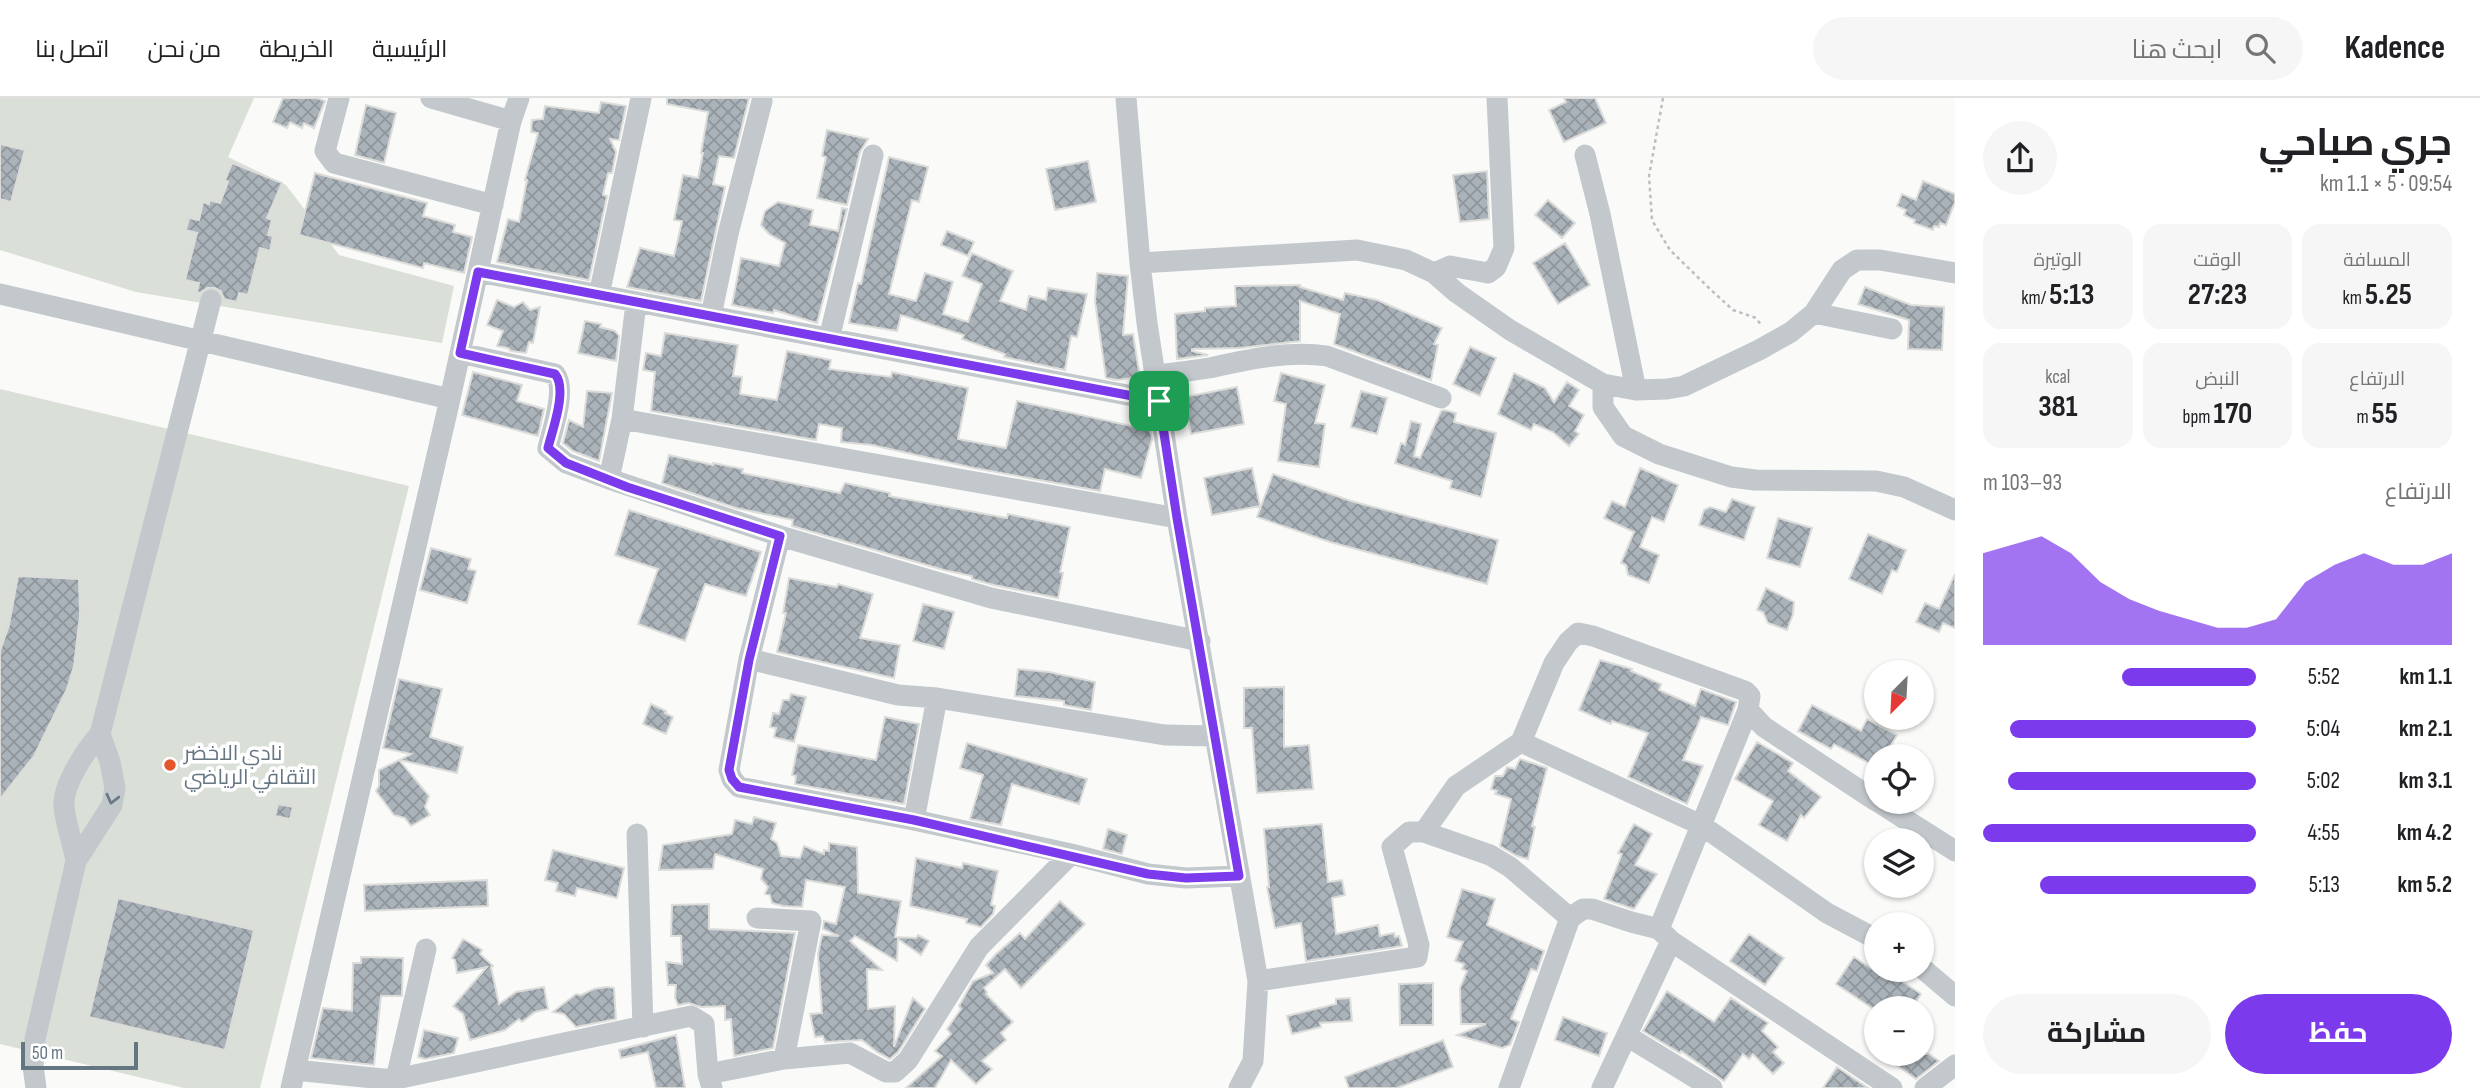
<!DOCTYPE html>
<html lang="ar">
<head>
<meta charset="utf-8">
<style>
  :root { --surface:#fff; --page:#f6f6f6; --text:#202124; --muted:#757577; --line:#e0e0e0; --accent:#7c3aed }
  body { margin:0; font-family:"Sofia Sans Condensed",Cairo,sans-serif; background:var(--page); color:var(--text); direction:rtl; height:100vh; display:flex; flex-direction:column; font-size:26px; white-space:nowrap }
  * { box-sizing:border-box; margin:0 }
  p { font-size:23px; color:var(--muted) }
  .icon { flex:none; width:38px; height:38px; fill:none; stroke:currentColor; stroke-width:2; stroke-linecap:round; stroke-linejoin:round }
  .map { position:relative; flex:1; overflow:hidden; direction:ltr }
  .side { display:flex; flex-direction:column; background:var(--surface); width:525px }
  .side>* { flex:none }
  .needle { width:46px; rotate:204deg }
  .tools { position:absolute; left:1864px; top:562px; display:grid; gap:14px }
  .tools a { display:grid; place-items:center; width:70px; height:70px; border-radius:50%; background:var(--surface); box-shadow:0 2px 5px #0004; font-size:35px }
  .scale { position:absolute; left:21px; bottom:18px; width:117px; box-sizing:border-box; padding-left:7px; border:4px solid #657683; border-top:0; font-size:19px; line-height:24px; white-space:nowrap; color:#657683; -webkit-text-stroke:5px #fff; paint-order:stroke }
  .pin { position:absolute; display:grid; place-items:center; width:60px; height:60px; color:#fff; margin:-30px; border-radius:14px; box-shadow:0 4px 10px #0006 }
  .round { display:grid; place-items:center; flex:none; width:74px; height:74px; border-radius:37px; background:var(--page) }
  .summary { display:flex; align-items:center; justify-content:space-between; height:119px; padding:0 28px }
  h1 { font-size:38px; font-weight:700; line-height:52px }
  .metrics { display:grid; grid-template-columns:repeat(3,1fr); gap:10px; height:119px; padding:7px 28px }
  .metrics div { display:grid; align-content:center; border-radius:18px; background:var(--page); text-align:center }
  .metrics b { font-size:30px; font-weight:700 }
  .metrics small { font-size:19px; font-weight:400 }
  .metrics p { font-size:19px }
  .chart { height:196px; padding:14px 28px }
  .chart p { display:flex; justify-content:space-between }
  .chart svg { width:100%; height:126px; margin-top:7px; fill:var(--accent); opacity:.7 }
  .action { display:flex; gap:14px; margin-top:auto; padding:14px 28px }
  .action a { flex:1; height:80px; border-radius:42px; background:var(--accent); color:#fff; font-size:28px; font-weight:700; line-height:80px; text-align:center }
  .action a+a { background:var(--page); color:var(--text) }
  ul { padding:0 28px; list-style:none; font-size:23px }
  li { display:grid; grid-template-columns:112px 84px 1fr; align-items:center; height:52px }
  li i { height:18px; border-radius:9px; background:var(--accent) }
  header { display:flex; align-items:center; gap:42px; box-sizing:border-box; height:98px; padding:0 35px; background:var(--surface); border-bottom:2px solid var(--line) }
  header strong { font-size:33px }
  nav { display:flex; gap:38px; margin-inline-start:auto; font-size:24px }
  .search { width:490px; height:63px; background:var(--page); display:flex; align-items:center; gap:18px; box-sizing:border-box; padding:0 24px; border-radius:38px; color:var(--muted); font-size:26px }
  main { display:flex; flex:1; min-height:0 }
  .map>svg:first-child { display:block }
</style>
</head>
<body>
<header>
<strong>Kadence</strong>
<div class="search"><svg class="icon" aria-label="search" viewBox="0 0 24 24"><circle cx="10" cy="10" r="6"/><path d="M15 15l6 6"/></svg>ابحث هنا</div>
<nav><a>الرئيسية</a><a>الخريطة</a><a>من نحن</a><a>اتصل بنا</a></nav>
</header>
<main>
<section class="side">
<div class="summary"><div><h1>جري صباحي</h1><p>09:54 · 5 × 1.1 km</p></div><a class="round"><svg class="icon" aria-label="share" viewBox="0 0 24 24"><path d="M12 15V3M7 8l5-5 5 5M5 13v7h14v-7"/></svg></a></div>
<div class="metrics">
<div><p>المسافة</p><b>5.25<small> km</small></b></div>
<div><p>الوقت</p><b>27:23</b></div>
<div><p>الوتيرة</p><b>5:13<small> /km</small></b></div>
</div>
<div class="metrics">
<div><p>الارتفاع</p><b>55<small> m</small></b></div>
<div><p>النبض</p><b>170<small> bpm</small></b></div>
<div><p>kcal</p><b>381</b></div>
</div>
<div class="chart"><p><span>الارتفاع</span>93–103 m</p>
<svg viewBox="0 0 160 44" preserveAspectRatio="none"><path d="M0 44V12L10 9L20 6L30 12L40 22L50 28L60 32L70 35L80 38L90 38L100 35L110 22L120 16L130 12L140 16L150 16L160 12V44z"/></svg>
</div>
<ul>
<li><b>1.1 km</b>5:52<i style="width:49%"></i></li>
<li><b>2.1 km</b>5:04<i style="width:90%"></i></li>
<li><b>3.1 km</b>5:02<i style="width:91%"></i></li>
<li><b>4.2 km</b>4:55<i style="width:100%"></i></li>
<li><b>5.2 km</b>5:13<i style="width:79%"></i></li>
</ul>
<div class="action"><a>حفظ</a><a>مشاركة</a></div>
</section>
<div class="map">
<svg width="1955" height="990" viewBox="0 0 1955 990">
  <defs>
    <pattern id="building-cross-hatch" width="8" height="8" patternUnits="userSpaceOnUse" patternTransform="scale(1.75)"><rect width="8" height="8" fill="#aab3b9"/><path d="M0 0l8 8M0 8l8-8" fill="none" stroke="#8e969c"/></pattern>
  </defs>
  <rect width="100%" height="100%" fill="#fafaf8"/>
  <path fill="#dadfd7" d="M0 0H254L228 59 286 87 339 157 454 188 442 245 136 194 0 152Z
    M0 291 409 388 260 990H184L0 946Z"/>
  <path fill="url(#building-cross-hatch)" stroke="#dcdcda" stroke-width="2" d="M283 0H317L325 3 314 30 304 25 302 30 290 24 287 30 273 24Z
    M667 0H749L734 60 719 58 713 86 725 89 701 203 627 189 640 150 674 158 682 123 674 122 683 77 698 80 703 55H701L708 14 667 6Z
    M1564 0H1595L1606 25 1564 44 1549 12 1566 4Z
    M601 4 626 8 619 42 610 41 616 54 612 75H608L603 97 607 98 589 182 497 164 508 121 519 124 527 82H525L538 35 531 34 532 22 543 21 545 8 599 15Z
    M366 7 396 15 384 65 355 57Z
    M827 32 868 41 860 54 847 107 817 100 826 59 822 58Z
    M0 46 25 52 11 104 0 101Z
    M889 59 928 69 919 104 912 102 889 196 916 203 925 175 953 184 943 216 968 224 982 186 962 178 972 155 1013 173 1000 203 1026 212 1029 198 1046 202 1048 190 1087 196 1077 239 1071 238 1065 272 1004 259 1005 256 962 241 964 237 901 217 897 233 849 225 858 185 861 186Z
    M1088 63 1096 104 1055 112 1046 71Z
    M232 65 282 85 267 120 272 122 268 137 273 138 270 153 260 150 248 197 239 195 237 204 224 201 221 193 215 190H207L200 195 197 194 199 185 185 182 197 135 186 132 189 120 199 122 203 104 209 106V102L220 105 228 84 225 82Z
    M1487 73 1489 121 1460 124 1453 77Z
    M315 75 427 105 423 118 455 127 453 134 472 139 464 175 424 165 423 170 299 137Z
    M1923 83 1955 96V104L1946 127 1940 125 1939 129 1934 128 1933 132 1914 125 1915 122 1904 117 1906 112 1897 108 1902 96 1916 102Z
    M1548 102 1575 125 1562 140 1535 117Z
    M778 104 813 112 810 127 838 133 842 110 847 111 817 225 774 212 773 215 732 207 741 160 779 168 785 145 769 136 761 127 765 113Z
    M947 133 974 144 968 158 941 147Z
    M1565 145 1590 187 1558 206 1533 165Z
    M1097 175 1128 178 1123 237 1133 236 1140 279 1117 282 1106 280 1095 203Z
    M1300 187V189L1343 202 1345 195 1377 202 1442 230 1434 246 1438 247 1431 282 1334 246 1340 216 1300 203V243L1240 250 1192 251V253L1208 257 1177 261 1175 216 1205 213V210L1236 208 1235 188Z
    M1865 189 1911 207 1944 209 1942 252 1908 251 1909 222 1858 206Z
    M497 202 514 209 523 204 530 212 540 209 533 245 529 244 526 255 511 253 508 250 497 248 503 233 487 227Z
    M585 223 601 226 600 229 615 233 619 238 616 263 578 255Z
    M665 235 738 247 733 278 742 279 740 296 777 302 787 253 831 262 829 271 891 279 892 274 968 290 958 341 1006 350 1017 303 1150 332 1152 341 1141 380 1105 371 1100 393 974 370 872 347 841 344 842 330 819 326 816 342 651 313 655 274 643 272 646 255 661 258Z
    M1470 249 1496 260 1480 298 1453 286Z
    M473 274 522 287 517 303 544 311 538 338 462 317Z
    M1281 275 1325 287 1315 325 1325 326 1319 369 1278 363 1286 306 1274 303Z
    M1514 275 1545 290 1554 304 1567 284 1579 292 1569 308 1584 317 1575 333 1579 336 1569 348 1553 334 1534 326 1531 332 1498 316Z
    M1237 289 1244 326 1191 336 1184 299Z
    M587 293 612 295 599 363 573 353 563 345 569 322 583 329Z
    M1361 293 1387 300 1377 336 1351 329Z
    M1444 312 1456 315 1454 324 1496 335 1481 399 1450 390 1452 383 1395 365 1401 345 1405 347 1411 323 1421 326 1414 358 1420 360 1441 313Z
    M669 357 713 367V365L743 371 742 375 840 395 845 385 890 395 889 398 1007 420 1008 416 1070 429 1060 474 1063 475 1058 500 994 487 972 481V478L944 472 792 428 793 422 736 410 662 385Z
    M1252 370 1260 408 1212 417 1204 380Z
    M1640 370 1678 387 1664 424 1652 419 1640 449 1659 457 1649 485 1628 477 1626 467 1621 465 1634 434 1604 420 1612 403 1625 409Z
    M1273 376 1351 403 1498 442 1487 486 1330 444 1257 419Z
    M1732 401 1755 409 1744 442 1699 427 1704 412 1710 409 1726 414Z
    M629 412 761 454 746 498 705 486 685 543 638 526 658 471 615 457Z
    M1778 420 1812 430 1800 469 1767 460Z
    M1868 436 1906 452 1897 474 1892 472 1882 496 1849 481Z
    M431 450 471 461 468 471 476 473 467 505 420 492Z
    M1955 476V530L1943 525 1939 534 1916 524 1925 505 1939 511Z
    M18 478 79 481 80 517 74 568 67 591 34 658 0 701V553L9 527Z
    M789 480 837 489 838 486 873 496 860 540 900 547 894 580 777 554 786 515H783Z
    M1766 490 1794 504 1793 516 1787 532 1768 525 1763 514 1757 512Z
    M923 506 954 514 944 551 913 543Z
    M1600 562 1632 571 1631 573 1661 586 1659 592 1695 608 1701 591 1736 604 1728 627 1701 619 1683 662 1703 668 1687 706 1628 679 1648 635 1612 623 1611 626 1579 612Z
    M1018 571 1049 574 1095 584 1091 612 1064 607V603L1015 598Z
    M399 581 442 591 430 639 463 649 457 675 400 662 411 656 383 650Z
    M1284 589V649L1309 647 1313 691 1257 695 1252 630H1244V590Z
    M791 596 806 599 794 644 774 639 776 630 770 629 773 615 779 616 783 602H789Z
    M651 606 666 613 665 615 673 619 666 636 643 626Z
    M1812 607 1861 633 1867 621 1897 637 1885 658H1876V669L1834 646 1831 651 1798 633Z
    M885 619 919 626 904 706 795 686 796 678 792 677 798 647 876 662Z
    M1757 644 1793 665 1788 673 1821 699 1804 720 1801 717 1787 743 1759 727 1773 703 1735 681Z
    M967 645 1087 681 1079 706 1012 686 1001 727 970 721 983 677 960 670Z
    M1520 661 1547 670 1532 728 1535 729 1528 761 1517 758 1500 748 1511 701 1495 696 1497 693 1491 691 1495 678H1503L1507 669 1515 671Z
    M399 662 429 698 425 709 430 717 411 728 405 720 394 717 376 693 379 688V672Z
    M278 706 293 709 290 721 275 718Z
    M754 719 776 725 771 741 777 745 781 758 800 760 804 748 824 756V752L829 753V745L857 749 858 795 901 803 895 839 916 840 918 837 929 843 921 857 898 841 897 863 855 838 850 843 882 872 867 871 868 911 895 908 894 949 913 900 925 911 898 954 890 961 877 954 862 942 825 944 823 938 815 939 810 916 822 915 818 856 822 837 839 838 823 831 824 823 836 826 845 789 806 782 802 809 783 808 772 805 770 797 765 796 768 789 761 781 763 771 715 756 713 771 659 772 663 747 732 736 735 722 752 726Z
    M1322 726 1328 784 1342 782 1345 797 1332 800 1336 836 1378 827 1380 838 1394 835 1395 839 1399 838 1402 848 1306 863 1301 825 1275 830 1267 789H1269L1264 731Z
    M1634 726 1652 736 1635 767 1657 776 1634 811 1604 801 1622 756 1618 755Z
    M1108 731 1127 737 1122 756 1103 751Z
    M553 752 624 770 617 800 577 790 575 798 556 793 558 785 545 782Z
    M916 760 962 770 963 765 998 773 991 807 995 808 993 816 981 829 966 825 967 821 910 808Z
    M487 782 488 808 365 813 364 787Z
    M1462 791 1495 801 1487 827 1544 853 1537 873 1531 871 1511 921 1519 924 1510 947 1502 950 1457 937 1486 926H1461L1460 890 1467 873 1462 871 1464 866 1455 863 1463 844 1447 839Z
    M118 800 254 832 225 952 89 919Z
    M1060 803 1085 826 1021 890 1005 871 984 890 987 894 986 896 1013 924 1001 935 1006 942 982 963 992 971 976 986 951 962 935 990H906L942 958 935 953 951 936 947 931 961 911 959 908 973 883 993 875 986 867 996 856 1020 835 1025 841Z
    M709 806V831L795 835 773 950 734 958 731 921 725 922V908L701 909 689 905 678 907 675 899 676 887H668L666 864 682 866 681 838H671L672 807Z
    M1749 836 1784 860 1765 887 1730 863Z
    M463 841 482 852 480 856 493 868 491 869 499 906 516 894 544 889 548 911 535 914 522 924 519 921 505 932 470 942 463 916 453 908 487 869 457 875 455 862 452 860Z
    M361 859 403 860 402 898H381L374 967 311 960 323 910 352 913 353 865H361Z
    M1854 859 1887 881 1891 876 1921 896 1912 910H1872L1836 886Z
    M1433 885V927H1400L1399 886Z
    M606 889 614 890 616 921 576 929 564 916 553 914 576 896 581 897 594 891Z
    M1667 893 1714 924 1731 900 1768 925 1762 933 1778 949 1773 954 1784 965 1773 976 1753 956 1749 961 1743 956 1724 983 1681 953 1680 955 1643 933Z
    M1350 900 1352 923 1320 925 1321 929 1292 936 1287 918 1336 906V901Z
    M1563 919 1607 935 1599 958 1555 942Z
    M424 932 458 940 454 955 425 961 418 959Z
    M676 937 685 990H656L648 954 621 960 619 952Z
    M1443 942 1453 969 1397 990H1349L1345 979Z
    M1902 956H1929L1939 963 1916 981 1895 966Z
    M1837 969 1868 990H1823Z"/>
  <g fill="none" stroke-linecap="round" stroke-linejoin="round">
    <path stroke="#bbbfc2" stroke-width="2.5" stroke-dasharray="3.5 3.5" stroke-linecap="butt" d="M1663 0 1649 78 1652 122 1670 152 1710 191 1733 212 1756 220 1762 228"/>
    <path stroke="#c3c8cc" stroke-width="21" d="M339 0 325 53 334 65 493 107
      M431 0 511 23
      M1126 0 1140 165 1147 225 1177 420 1258 883 1253 963 1239 990
      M1585 57 1600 116 1636 292
      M1140 165 1357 152 1406 162 1434 175 1457 195 1510 232 1603 286 1636 292 1667 291 1684 288 1759 252 1791 234 1814 215 1842 172 1857 162H1880L1955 175
      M478 174 1159 303
      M1434 175 1450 168 1488 175 1496 169 1504 150 1497 0
      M0 196 450 301
      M599 197 641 0
      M636 205 622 321 609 381 780 438 991 500 1200 543
      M1814 215 1892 231
      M711 218 728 136 762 3
      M829 241 873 57
      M460 255 555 276C567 291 552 333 548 350L566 365 609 381
      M1155 277C1173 275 1191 273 1209 270 1246 262 1289 252 1327 258L1441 300
      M1603 286V309L1623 338 1659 356 1731 379 1755 382 1876 383 1904 389 1955 412
      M622 321 1177 420
      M780 438 749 561 729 672 732 681 739 689 914 722 1071 756 1148 776 1186 780 1239 778
      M749 561 898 597 937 600 1165 637 1214 638
      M1521 644 1701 727 1827 815 1876 841
      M1878 704 1955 753
      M914 722 937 600
      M1424 734 1490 757 1510 769 1570 820 1583 811H1592L1631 824 1659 831 1671 843 1892 990
      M637 736 643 929
      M76 763C73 746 66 727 64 709 62 687 86 652 100 636L211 202
      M757 820 811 823 784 961
      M1659 831 1748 612
      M1922 870 1955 898
      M1258 883 1417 859 1419 847 1392 749 1409 734H1424L1456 688 1521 644 1554 565 1568 544 1578 535 1593 538 1745 593 1750 598 1748 612 1764 629 1876 703
      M1627 938 1712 990
      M295 972 383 981H396L691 918 704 926 708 976 712 990
      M708 976 784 961 850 955 886 974H895L908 962 979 849 1071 756
      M396 981 426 851
      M36 990 33 968 35 941 76 763 112 707 115 690 110 664 100 636
      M291 990 450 301 511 23 519 0
      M1509 990 1570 820
      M1602 990 1671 843
      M1925 990 1955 967"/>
  </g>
  <defs><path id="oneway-chevron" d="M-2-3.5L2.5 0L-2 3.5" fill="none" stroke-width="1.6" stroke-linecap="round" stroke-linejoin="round" transform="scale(1.75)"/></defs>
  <use stroke="#6a7a87" href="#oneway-chevron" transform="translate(112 701) rotate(104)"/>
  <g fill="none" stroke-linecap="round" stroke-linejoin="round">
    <defs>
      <path id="route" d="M478 174 1159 303 1177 420 1239 778 1186 780 1148 776 914 722 739 689 732 681 729 672 749 562 780 438 627 389 566 365 548 350C552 333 568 291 555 276L460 255Z"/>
    </defs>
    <use href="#route" stroke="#fff" stroke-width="14"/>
    <use href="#route" stroke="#7c3aed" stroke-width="9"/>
  </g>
  <circle fill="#e4572e" stroke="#fff" stroke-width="2.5" cx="170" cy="667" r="7"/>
  <g text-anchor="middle" stroke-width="7" stroke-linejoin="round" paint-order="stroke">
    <g font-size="21" fill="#657683" stroke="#fff" text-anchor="start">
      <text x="184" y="662">نادي الاخضر<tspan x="184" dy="24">الثقافي الرياضي</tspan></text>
    </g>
  </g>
</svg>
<div class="tools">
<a><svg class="needle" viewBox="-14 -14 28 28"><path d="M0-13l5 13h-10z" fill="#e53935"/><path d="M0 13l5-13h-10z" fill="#757577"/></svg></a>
<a><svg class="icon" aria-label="locate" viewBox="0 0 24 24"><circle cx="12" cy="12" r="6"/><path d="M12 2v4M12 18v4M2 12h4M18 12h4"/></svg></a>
<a><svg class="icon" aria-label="layers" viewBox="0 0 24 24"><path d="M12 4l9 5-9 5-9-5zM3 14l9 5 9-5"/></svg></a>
<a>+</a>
<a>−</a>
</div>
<div class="scale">50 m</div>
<div class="pin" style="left:1159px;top:303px;background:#1e9e55"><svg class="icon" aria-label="arrive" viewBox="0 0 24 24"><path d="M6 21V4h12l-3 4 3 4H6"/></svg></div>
</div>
</main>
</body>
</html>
